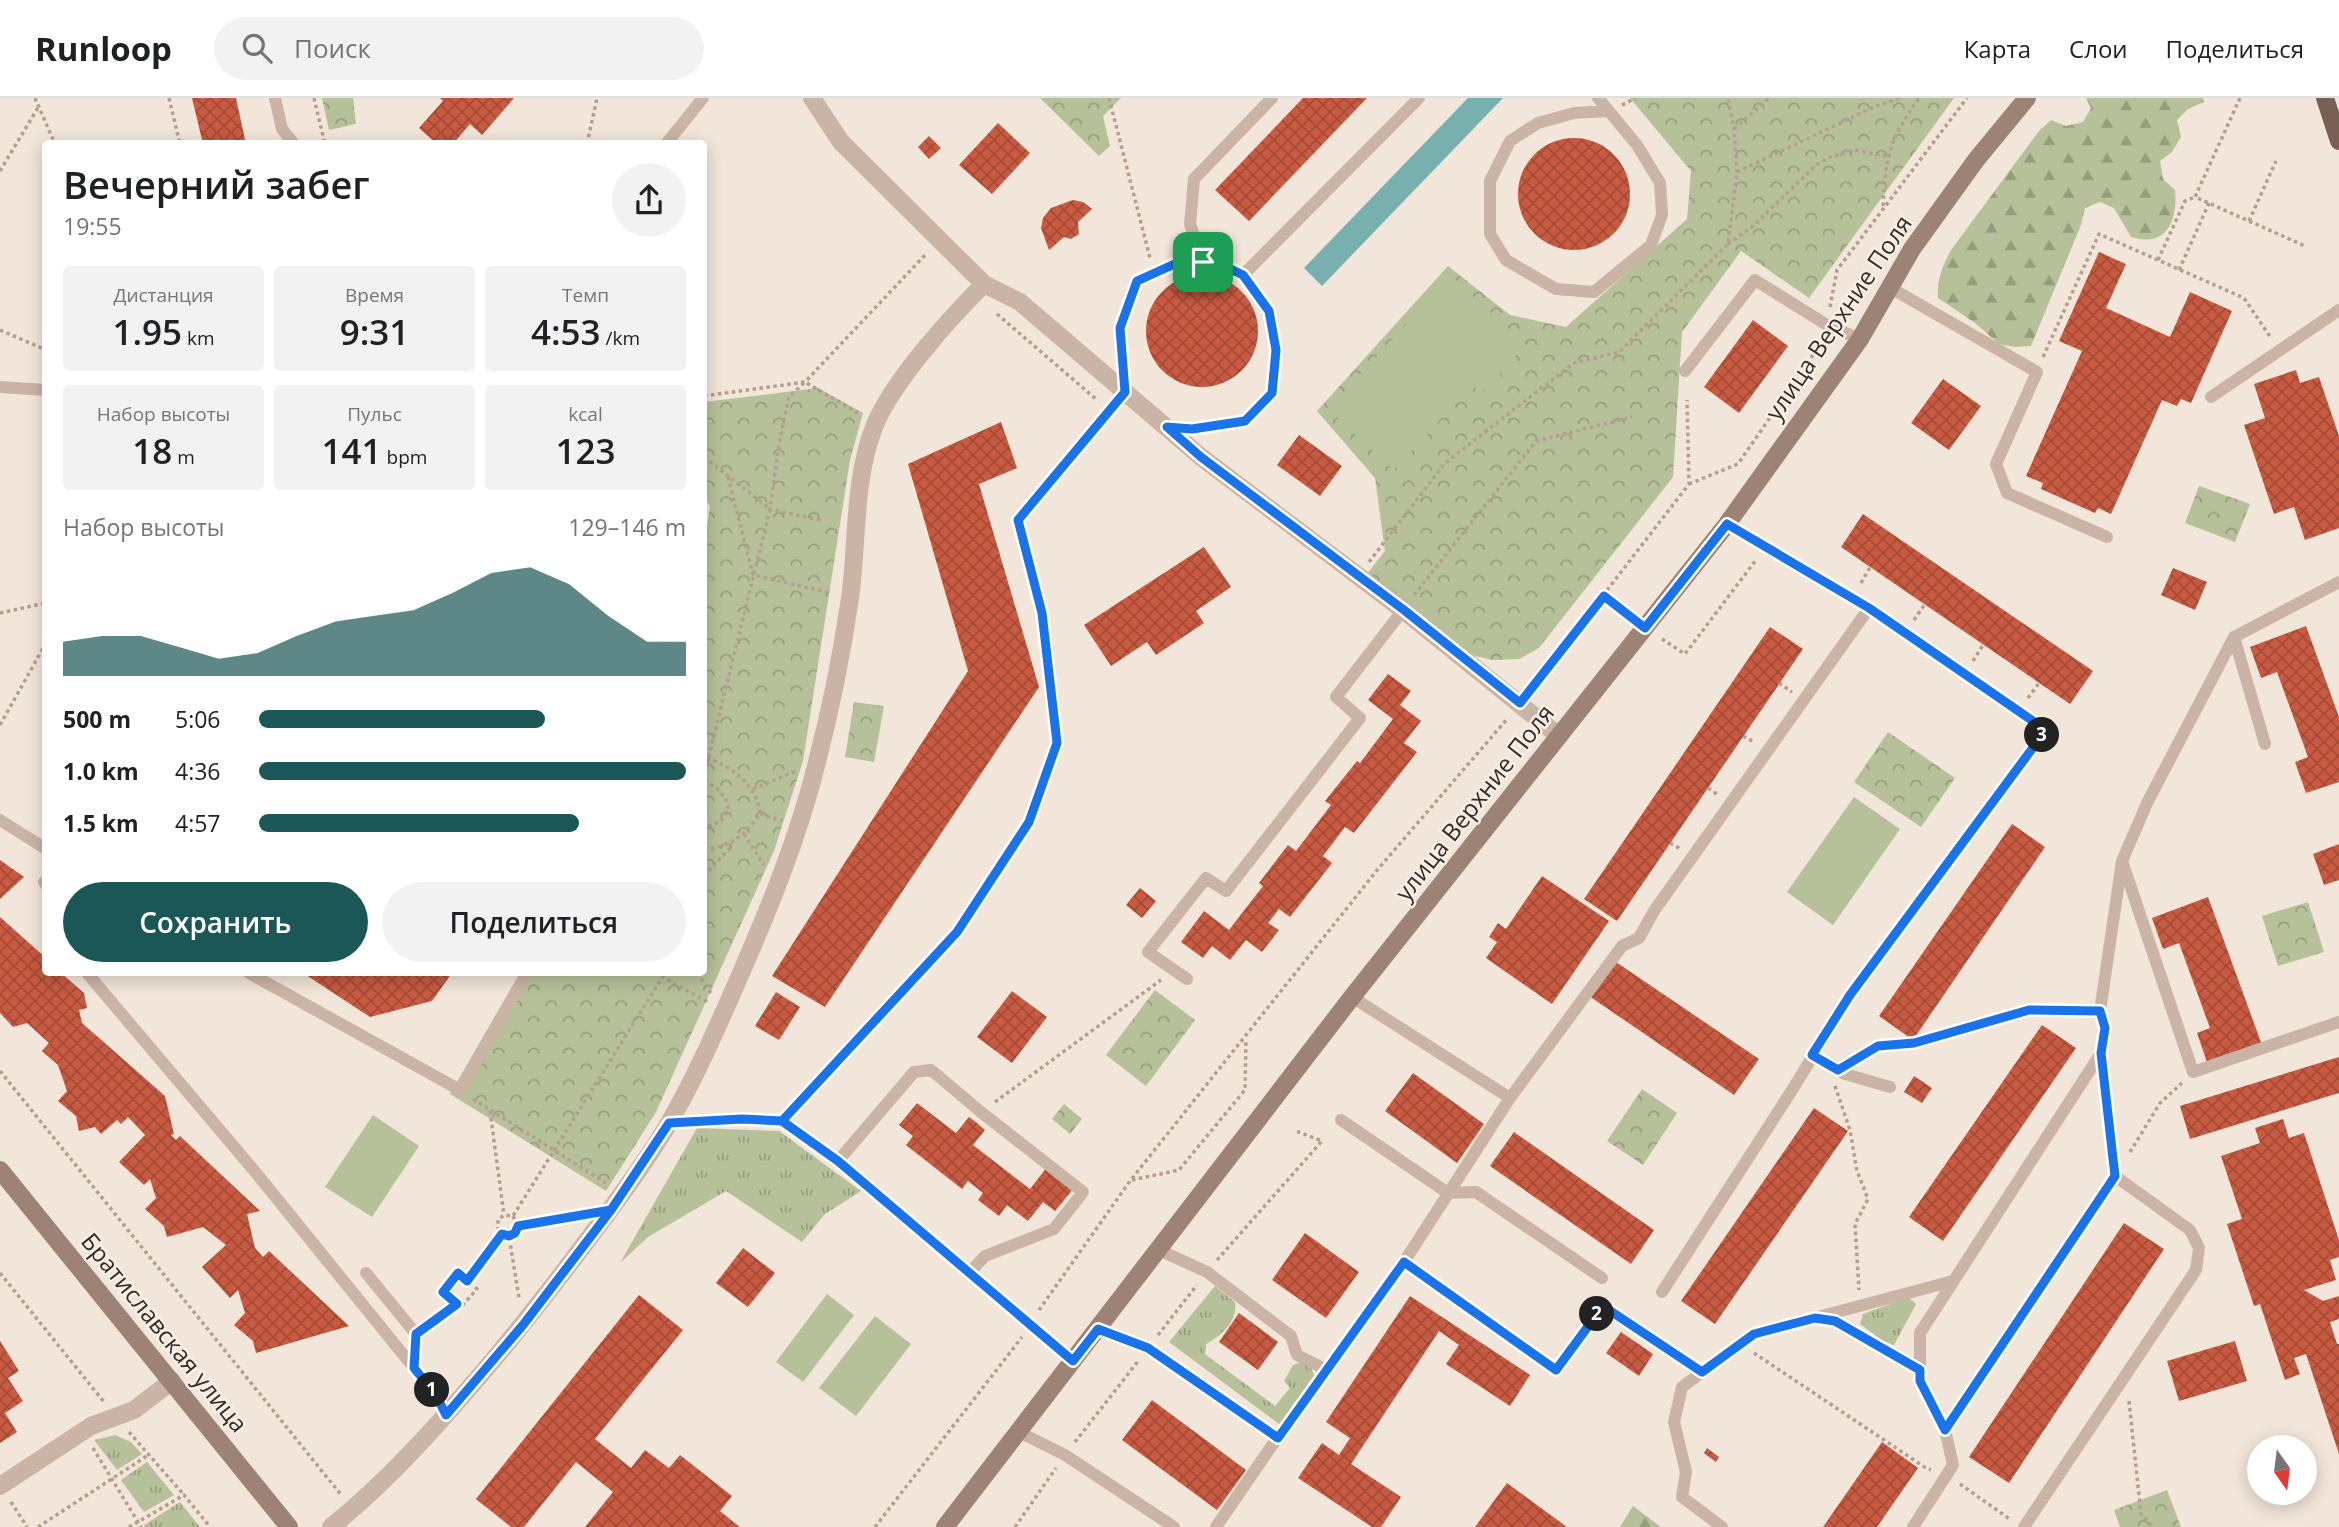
<!DOCTYPE html>
<html lang="ru">
<head>
<meta charset="utf-8">
<style>
  :root { --surface:#fff; --page:#f2f2f2; --text:#202124; --muted:#757577; --line:#e0e0e0; --accent:#1b5757 }
  body { margin:0; font-family:"Open Sans",sans-serif; background:var(--page); color:var(--text); height:100vh; display:flex; flex-direction:column; font-size:26px; white-space:nowrap }
  * { box-sizing:border-box; margin:0 }
  p { font-size:23px; color:var(--muted) }
  .icon { flex:none; width:38px; height:38px; fill:none; stroke:currentColor; stroke-width:2; stroke-linecap:round; stroke-linejoin:round }
  .map { position:relative; flex:1; overflow:hidden }
  .details { position:absolute; left:42px; top:42px; width:665px; height:836px; display:flex; flex-direction:column; background:var(--surface); border-radius:7px; box-shadow:0 4px 18px #0003 }
  .details>* { flex:none }
  .needle { width:46px; rotate:166deg }
  .buttons { position:absolute; left:2247px; top:1337px; display:grid; gap:14px }
  .buttons a { display:grid; place-items:center; width:70px; height:70px; border-radius:50%; background:var(--surface); box-shadow:0 4px 18px #0003; font-size:35px }
  .pin { position:absolute; display:grid; place-items:center; width:60px; height:60px; color:#fff; margin:-30px; border-radius:14px; box-shadow:0 4px 10px #0006 }
  .km { position:absolute; width:35px; height:35px; margin:-18px; border-radius:50%; background:#222; color:#fff; font-size:19px; line-height:35px; text-align:center }
  .round { display:grid; place-items:center; flex:none; width:74px; height:74px; border-radius:37px; background:var(--page) }
  .headline { display:flex; align-items:center; justify-content:space-between; height:119px; padding:0 21px }
  h1 { font-size:38px; font-weight:600; line-height:52px }
  .metrics { display:grid; grid-template-columns:repeat(3,1fr); gap:10px; height:119px; padding:7px 21px }
  .metrics div { display:grid; align-content:center; border-radius:7px; background:var(--page); text-align:center }
  .metrics b { font-size:35px; font-weight:600 }
  .metrics small { font-size:19px; font-weight:400 }
  .metrics p { font-size:19px }
  .chart { height:196px; padding:14px 21px }
  .chart p { display:flex; justify-content:space-between }
  .chart svg { width:100%; height:126px; margin-top:7px; fill:var(--accent); opacity:.7 }
  .action { display:flex; gap:14px; margin-top:auto; padding:14px 21px }
  .action a { flex:1; height:80px; border-radius:42px; background:var(--accent); color:#fff; font-size:28px; font-weight:600; line-height:80px; text-align:center }
  .action a+a { background:var(--page); color:var(--text) }
  ul { padding:0 21px; list-style:none; font-size:23px }
  li { display:grid; grid-template-columns:112px 84px 1fr; align-items:center; height:52px }
  li i { height:18px; border-radius:9px; background:var(--accent) }
  header { display:flex; align-items:center; gap:42px; box-sizing:border-box; height:98px; padding:0 35px; background:var(--surface); border-bottom:2px solid var(--line) }
  header strong { font-size:33px }
  nav { display:flex; gap:38px; margin-inline-start:auto; font-size:24px }
  .search { width:490px; height:63px; background:var(--page); display:flex; align-items:center; gap:18px; box-sizing:border-box; padding:0 24px; border-radius:38px; color:var(--muted); font-size:26px }
  .map>svg:first-child { display:block }
</style>
</head>
<body>
<header>
<strong>Runloop</strong>
<div class="search"><svg class="icon" aria-label="search" viewBox="0 0 24 24"><circle cx="10" cy="10" r="6"/><path d="M15 15l6 6"/></svg>Поиск</div>
<nav><a>Карта</a><a>Слои</a><a>Поделиться</a></nav>
</header>
<div class="map">
<svg width="2339" height="1429" viewBox="0 0 2339 1429">
  <defs>
    <pattern id="grass-tufts" width="24" height="20" patternUnits="userSpaceOnUse" patternTransform="scale(1.75)"><rect width="24" height="20" fill="#b6c199"/><path d="M3 7l-1-3M5 7V3M7 7l1-3M15 17l-1-3M17 17v-4M19 17l1-3" fill="none" stroke="#959d7d"/></pattern>
    <pattern id="forest-firs" width="22" height="20" patternUnits="userSpaceOnUse" patternTransform="scale(1.75)"><rect width="22" height="20" fill="#b6c199"/><path d="M5 1l3.5 6h-7zM16 11l3.5 6h-7z" fill="#959d7d"/></pattern>
    <pattern id="park-crowns" width="20" height="18" patternUnits="userSpaceOnUse" patternTransform="scale(1.75)"><rect width="20" height="18" fill="#b6c199"/><path d="M2 6a3 3 0 1 1 6 0M12 15a3 3 0 1 1 6 0" fill="none" stroke="#959d7d"/></pattern>
    <pattern id="building-cross-hatch" width="8" height="8" patternUnits="userSpaceOnUse" patternTransform="scale(1.75)"><rect width="8" height="8" fill="#c85a41"/><path d="M0 0l8 8M0 8l8-8" fill="none" stroke="#a34b36"/></pattern>
  </defs>
  <rect width="100%" height="100%" fill="#f2e5d9"/>
  <path fill="url(#grass-tufts)" d="M697 1030 779 1033 861 1093 825 1116 802 1144 726 1093 648 1139 620 1165Z
    M1215 1188 1235 1204C1238 1223 1221 1238 1206 1246L1205 1256 1275 1308 1290 1290 1284 1283 1293 1267 1301 1264 1311 1270 1315 1279 1284 1323 1279 1326 1169 1244Z
    M1906 1200 1912 1202 1916 1206 1894 1247 1883 1243 1860 1226 1863 1216Z
    M115 1337 131 1344 142 1356 117 1372 94 1342Z
    M147 1364 174 1397 144 1414 121 1382Z
    M180 1404 200 1429H145L144 1427Z"/>
  <path fill="url(#forest-firs)" d="M2086 0H2203L2204 4 2188 11 2177 22 2181 39 2172 54 2160 63 2163 81 2175 92C2178 123 2166 150 2131 139L2114 110 2100 104 2085 110 2081 127 2031 248 2015 249 1999 246 1975 225 1938 200C1937 181 1942 169 1951 152L2039 33 2051 22 2066 28 2083 24 2091 10Z
    M1633 1408 1661 1429H1662H1620Z"/>
  <path fill="url(#park-crowns)" d="M322 0H353L356 26 329 32Z
    M1040 0H1121L1103 18 1110 48 1099 58Z
    M1630 0H1954L1809 200 1741 153 1682 234 1673 379 1539 550 1519 561 1493 562 1466 556 1367 476 1385 453 1375 380 1317 313 1448 168 1510 217 1566 229 1687 121 1691 73Z
    M818 290 863 315 850 362 803 663 774 753 656 1014 606 1093 450 996 520 875H704V448L710 408 704 400V304Z
    M2199 388 2250 406 2235 444 2185 425Z
    M854 604 884 608 874 664 845 659Z
    M1888 634 1955 680 1921 729 1854 684Z
    M2308 804 2324 854 2278 868 2262 818Z
    M1155 892 1195 922 1146 988 1106 957Z
    M1642 991 1677 1015 1643 1067 1607 1043Z
    M1064 1006 1082 1021 1070 1036 1052 1021Z
    M2167 1392 2181 1429H2120L2114 1412Z"/>
  <path fill="#b6c199" d="M1451 178 1526 247 1482 295 1472 287 1394 372 1328 311Z
    M1854 699 1900 731 1833 827 1787 794Z
    M373 1017 419 1048 372 1119 325 1089Z
    M827 1196 854 1217 803 1284 776 1264Z
    M875 1218 911 1246 856 1318 819 1290Z"/>
  <path fill="#78afaf" d="M1468 0H1503L1322 188 1304 170Z"/>
  <path fill="url(#building-cross-hatch)" d="M192 0H236L246 46H203Z
    M440 0H514L482 37 470 26 453 46H437L419 30 443 3Z
    M1303 0H1367L1249 123 1215 92Z
    M998 25 1030 55 992 96 959 67Z
    M929 38 941 50 929 61 918 49Z
    M1518 96a56 56 0 1 1 112 0a56 56 0 1 1-112 0Z
    M1073 102 1083 104 1092 111 1078 124 1079 136 1071 141 1064 139 1049 152 1041 130 1043 120 1051 110Z
    M2099 154 2126 166 2106 210 2170 239 2190 194 2232 213 2191 305 2181 301 2177 308 2162 302 2111 416 2098 410 2095 415 2041 391 2043 385 2026 378 2082 253 2059 243Z
    M1146 233a56 56 0 1 1 112 0a56 56 0 1 1-112 0Z
    M1753 222 1788 248 1739 315 1704 289Z
    M2296 272 2300 285 2319 279 2339 338V430L2305 442 2294 409 2274 416 2244 327 2265 320 2254 286Z
    M1943 281 1981 308 1949 352 1911 325Z
    M1001 324 1017 370 979 386 1039 589 825 909 772 878 968 573 908 366Z
    M1299 337 1342 368 1320 398 1277 367Z
    M1863 416 2093 573 2070 606 1841 449Z
    M1204 449 1231 489 1196 513 1204 525 1156 557 1147 544 1111 568 1084 527Z
    M2173 470 2207 484 2195 512 2161 497Z
    M2306 528 2339 619V684L2306 695 2295 664 2308 659 2277 574 2261 580 2250 549Z
    M1770 529 1803 551 1617 823 1584 801Z
    M1388 576 1411 593 1400 607 1421 623 1404 645 1417 654 1354 735 1345 729 1323 758 1332 765 1290 819 1279 811 1268 825 1279 832 1262 854 1246 842 1230 862 1212 848 1203 860 1181 844 1204 813 1229 832 1263 788 1259 785 1288 747 1296 753 1331 707 1325 703 1357 663 1360 665 1393 621 1368 602Z
    M2012 726 2045 749 1913 942 1879 918Z
    M2339 746V782L2324 787 2313 756Z
    M0 762 24 779 0 801Z
    M1542 778 1609 823 1552 906 1486 860 1497 844 1489 839 1498 825 1506 831Z
    M1140 790 1156 803 1142 820 1126 807Z
    M2208 799 2262 947 2208 967 2197 935 2210 930 2179 845 2163 851 2152 820Z
    M0 819 46 860V875H61L84 895 87 910 79 912 82 925 165 998 174 1036 171 1037 176 1042 180 1038 260 1113 247 1116 255 1150 263 1159 269 1153 349 1228 256 1255 253 1243 234 1227 245 1215 238 1192 230 1200 202 1169 226 1147 203 1129 167 1139 164 1128 145 1111 156 1100 150 1081 144 1087 119 1064 145 1037 128 1019 121 1026 117 1022 101 1036 95 1029 79 1033 76 1018 58 1003 67 993 58 967 42 953 49 945 27 925 13 929 0 915Z
    M1613 862 1759 961 1734 997 1589 898Z
    M303 875H391L395 877 396 875H452L432 903 370 919Z
    M1012 893 1047 919 1012 965 977 939Z
    M776 894 800 909 779 942 755 928Z
    M2042 927 2076 950 1943 1143 1909 1119Z
    M2339 959V995L2190 1041 2180 1008Z
    M1413 975 1484 1026 1457 1065 1385 1013Z
    M1914 978 1932 990 1922 1005 1904 994Z
    M917 1005 956 1035 969 1019 977 1025 985 1032 973 1047 1030 1091 1047 1069 1074 1090 1055 1113 1043 1104 1028 1123 1007 1107 999 1118 978 1102 983 1095 968 1083 962 1091 906 1047 913 1038 899 1027Z
    M1814 1010 1848 1033 1715 1226 1681 1203Z
    M2283 1021 2289 1040 2304 1035 2339 1142V1159L2330 1162 2336 1182 2304 1192 2323 1203 2339 1198V1221L2330 1224 2337 1246H2339V1356L2306 1256 2294 1260 2300 1276 2285 1282 2260 1206 2254 1208 2227 1126 2242 1121 2221 1058 2260 1045 2255 1030Z
    M1514 1034 1654 1132 1631 1166 1490 1068Z
    M2124 1125 2164 1151 2009 1385 1969 1359Z
    M1305 1135 1359 1174 1326 1220 1272 1182Z
    M743 1150 775 1175 748 1209 716 1185Z
    M639 1197 683 1232 595 1341 631 1370 645 1352 669 1370 680 1357 732 1398 720 1413 740 1429H585L613 1394 576 1364 524 1429H511L476 1401Z
    M1410 1198 1530 1277 1510 1308 1446 1266 1459 1247 1439 1233 1351 1366 1401 1399 1381 1429H1372L1298 1380 1322 1345 1339 1357 1350 1340 1326 1324Z
    M1239 1215 1278 1244 1258 1272 1219 1244Z
    M1621 1234 1653 1256 1639 1278 1606 1255Z
    M0 1243 19 1273 8 1280 23 1303 5 1315 17 1334 0 1345Z
    M2235 1243 2247 1283 2179 1303 2167 1263Z
    M1152 1302 1246 1372 1217 1412 1122 1342Z
    M1882 1344 1918 1370 1877 1429H1823Z
    M1707 1350 1719 1359 1716 1364 1704 1355Z
    M1507 1385 1567 1429H1475Z"/>
  <g fill="none" stroke-linecap="round" stroke-linejoin="round">
    <path stroke="#b69e8f" stroke-width="3.5" stroke-dasharray="3.5 3.5" stroke-linecap="butt" d="M35 0 55 46
      M169 0 180 46
      M314 0 325 46
      M1109 0 1150 160
      M2240 0 2195 99 2305 148
      M1622 7 1636 0
      M1734 31 1769 0
      M587 46 597 0
      M0 73 39 8
      M1737 74 1872 10 1899 0
      M1883 108C1886 56 1889 43 1919 0
      M2249 123 2276 63
      M1728 146 1752 129 1816 67 1830 59 1855 52 1887 58
      M2158 162 2185 103 2195 99
      M2179 172 2209 105
      M1830 209 1837 172 1967 0
      M997 216 1097 302
      M0 232 46 252
      M2043 259 2099 136 2244 200 2271 240
      M704 298 805 284 926 156
      M704 359 770 411 704 678
      M728 379 753 477 831 495
      M1689 386 1738 366 1822 244
      M820 422 770 411 779 346 789 299 805 284 858 315
      M1369 464 1445 365 1574 265 1619 254 1728 146 1737 74 1734 31 1728 0
      M1861 485 1870 469
      M1414 497 1536 343 1632 319
      M1604 498 1630 518
      M0 515 46 505
      M1914 522 1925 506
      M1662 541 1685 556 1756 462
      M1973 563 1983 547
      M1779 585 1792 594
      M1530 592 1689 386 1687 302
      M2028 600 2039 585
      M0 627 46 545
      M1743 638 1754 644
      M704 683C732 695 739 722 704 729
      M1708 690 1718 697
      M753 691 796 673
      M760 716 782 723
      M744 736 764 767
      M1670 745 1681 751
      M704 752C728 749 747 737 760 716 758 689 732 668 707 660
      M704 778 730 750 731 745
      M655 875 708 904
      M697 875 711 895
      M1854 962 1878 948 1914 945 2029 912 2083 913
      M0 973 342 1398
      M1835 988 1850 1032 1857 1073 1868 1101 1855 1126 1859 1192
      M473 1001 606 1085
      M995 1004 1161 882
      M490 1013 504 1117
      M2130 1054 2160 1005 2182 985
      M1132 1082 1179 1072 1245 992 1246 941
      M513 1118 518 1128 515 1135 509 1138 519 1200
      M518 1128 581 1117
      M1217 1162 1322 1043 1296 1033
      M0 1175 104 1304
      M457 1206 443 1194 458 1175 467 1183
      M1039 1212 1130 1083 1378 771 1508 620
      M429 1227 457 1206 461 1209 477 1191 467 1183 502 1136 498 1130V1122L504 1117 513 1118 665 875
      M1158 1237 1197 1187
      M1754 1255 1926 1370 1931 1372
      M2129 1303 2141 1416 2153 1429
      M129 1334 184 1397
      M1075 1344 1139 1262
      M93 1350 141 1429
      M1960 1386 2011 1422
      M11 1404 27 1429
      M38 1429 150 1356
      M129 1429 184 1397 210 1429
      M875 1429 1022 1239
      M1015 1429 1056 1370"/>
    <path stroke="#cab4a5" stroke-width="12" d="M275 0 282 31 294 46
      M1598 0 1637 47 1660 85 1662 117 1651 147 1594 194 1556 191 1506 162 1490 136V83L1510 43 1538 25 1574 15 1608 13
      M666 46 703 0
      M1203 165 1190 126 1194 81 1272 0
      M1243 177 1419 0
      M1889 189 2037 274 1996 366 2007 395 2107 439
      M1685 273 1755 182 1827 227 1860 241
      M0 289 46 292
      M2211 299 2339 212
      M2265 646 2234 539 2339 484
      M0 722 46 751
      M2123 766 2193 974 2339 924
      M44 784 46 787
      M87 875 252 1070 436 1297 446 1317
      M249 875 460 992 527 875
      M1187 881 1148 854 1206 780 1226 793 1360 620 1336 599 1403 512
      M1352 899 1510 1000 1622 848 1639 840 1654 813 1869 510
      M1812 957 1845 976 1890 989
      M1341 1022 1448 1095 1476 1094 1602 1180
      M782 1023 957 834 1029 724 1057 645 1042 515 1018 422 1125 294 1120 230 1137 183 1179 164 1218 165 1243 177 1269 213 1277 252 1272 295 1245 323 1192 331 1167 329
      M669 1025 742 1021 782 1023 838 1063 1073 1263
      M838 1063 914 974 931 972 981 1014 1083 1094 1054 1131 985 1158 970 1174
      M2115 1078 2101 955 2105 930 2100 913 2122 763 2147 705 2234 539
      M1159 1152 1207 1174 1291 1238 1297 1257 1327 1272 1404 1164 1556 1272 1603 1207 1702 1274
      M1404 1164 1510 1000
      M366 1175 416 1236 414 1270
      M1662 1194 1794 989 1850 897 2046 632 1869 510 1727 426
      M1822 1221 1834 1223 1920 1272
      M1098 1231 1148 1250 1277 1340 1327 1272
      M1945 1332 1920 1283V1235L2101 955
      M1019 1334 1065 1357 1174 1429
      M1216 1429 1277 1340
      M1722 1429 1682 1399 1686 1374 1674 1324 1682 1289 1754 1236 1953 1183
      M1913 1429 1953 1367 1945 1332 2115 1078 2190 1132 2199 1150 2196 1172 2024 1429"/>
    <path stroke="#cab4a5" stroke-width="18" d="M812 0 841 44 984 186 1020 204 1201 359 1403 512 1559 638
      M0 1388 91 1328 134 1312 172 1283
      M331 1429C387 1384 436 1329 483 1274 519 1232 553 1188 586 1144 615 1106 645 1066 669 1025 697 977 719 925 741 875 771 806 799 737 817 664 831 610 842 555 850 500 858 443 853 384 874 329 892 284 949 221 984 186"/>
    <path stroke="#9d8276" stroke-width="18" d="M0 1072 289 1429
      M945 1429 1352 899 1727 426 1860 241 1912 151 1976 62 2027 0"/>
    <path stroke="#786057" stroke-width="18" d="M2325 0 2339 43"/>
  </g>
  <g fill="none" stroke-linecap="round" stroke-linejoin="round">
    <defs>
      <path id="route" d="M1203 164H1179L1137 183 1120 230 1125 294 1018 422 1042 515 1057 645 1029 724 957 834 782 1023 742 1021 669 1025 611 1112 518 1128 515 1135 509 1138 502 1136 467 1183 458 1175 443 1194 457 1206 416 1236 414 1270 436 1297 446 1317 523 1227 611 1112 669 1025 742 1021 782 1023 838 1063 1073 1263 1098 1231 1148 1250 1278 1340 1404 1164 1556 1272 1603 1208 1702 1274 1754 1236 1815 1220 1835 1223 1920 1272V1283L1945 1332 2115 1078 2101 955 2105 930 2100 913 2029 912 1914 945 1878 948 1838 972 1812 957 1850 897 2046 632 1869 510 1727 426 1645 530 1604 498 1520 605 1404 512 1201 359 1167 329 1192 331 1245 323 1272 295 1276 252 1269 213 1243 177 1218 165 1203 164"/>
    </defs>
    <use href="#route" stroke="#fff" stroke-width="14"/>
    <use href="#route" stroke="#1a73e8" stroke-width="9"/>
  </g>
  <g text-anchor="middle" stroke-width="5" stroke-linejoin="round" paint-order="stroke">
    <g font-size="24" fill="#352a26" stroke="#f9efe5">
      <text transform="translate(1839 220) rotate(-56)" y="8">улица Верхние Поля</text>
      <text transform="translate(1475 705) rotate(-52)" y="8">улица Верхние Поля</text>
      <text transform="translate(164 1235) rotate(51)" y="8">Братиславская улица</text>
    </g>
  </g>
</svg>
<div class="buttons">
<a><svg class="needle" viewBox="-14 -14 28 28"><path d="M0-13l5 13h-10z" fill="#e53935"/><path d="M0 13l5-13h-10z" fill="#757577"/></svg></a>
</div>
<div class="pin" style="left:1203px;top:164px;background:#1e9e55"><svg class="icon" aria-label="arrive" viewBox="0 0 24 24"><path d="M6 21V4h12l-3 4 3 4H6"/></svg></div>
<b class="km" style="left:432px;top:1292px">1</b>
<b class="km" style="left:1597px;top:1216px">2</b>
<b class="km" style="left:2042px;top:637px">3</b>
<section class="details">
<div class="headline"><div><h1>Вечерний забег</h1><p>19:55</p></div><a class="round"><svg class="icon" aria-label="share" viewBox="0 0 24 24"><path d="M12 15V3M7 8l5-5 5 5M5 13v7h14v-7"/></svg></a></div>
<div class="metrics">
<div><p>Дистанция</p><b>1.95<small> km</small></b></div>
<div><p>Время</p><b>9:31</b></div>
<div><p>Темп</p><b>4:53<small> /km</small></b></div>
</div>
<div class="metrics">
<div><p>Набор высоты</p><b>18<small> m</small></b></div>
<div><p>Пульс</p><b>141<small> bpm</small></b></div>
<div><p>kcal</p><b>123</b></div>
</div>
<div class="chart"><p><span>Набор высоты</span>129–146 m</p>
<svg viewBox="0 0 160 44" preserveAspectRatio="none"><path d="M0 44V32L10 30L20 30L30 34L40 38L50 36L60 30L70 25L80 23L90 21L100 15L110 8L120 6L130 12L140 23L150 32L160 32V44z"/></svg>
</div>
<ul>
<li><b>500 m</b>5:06<i style="width:67%"></i></li>
<li><b>1.0 km</b>4:36<i style="width:100%"></i></li>
<li><b>1.5 km</b>4:57<i style="width:75%"></i></li>
</ul>
<div class="action"><a>Сохранить</a><a>Поделиться</a></div>
</section>
</div>
</body>
</html>
